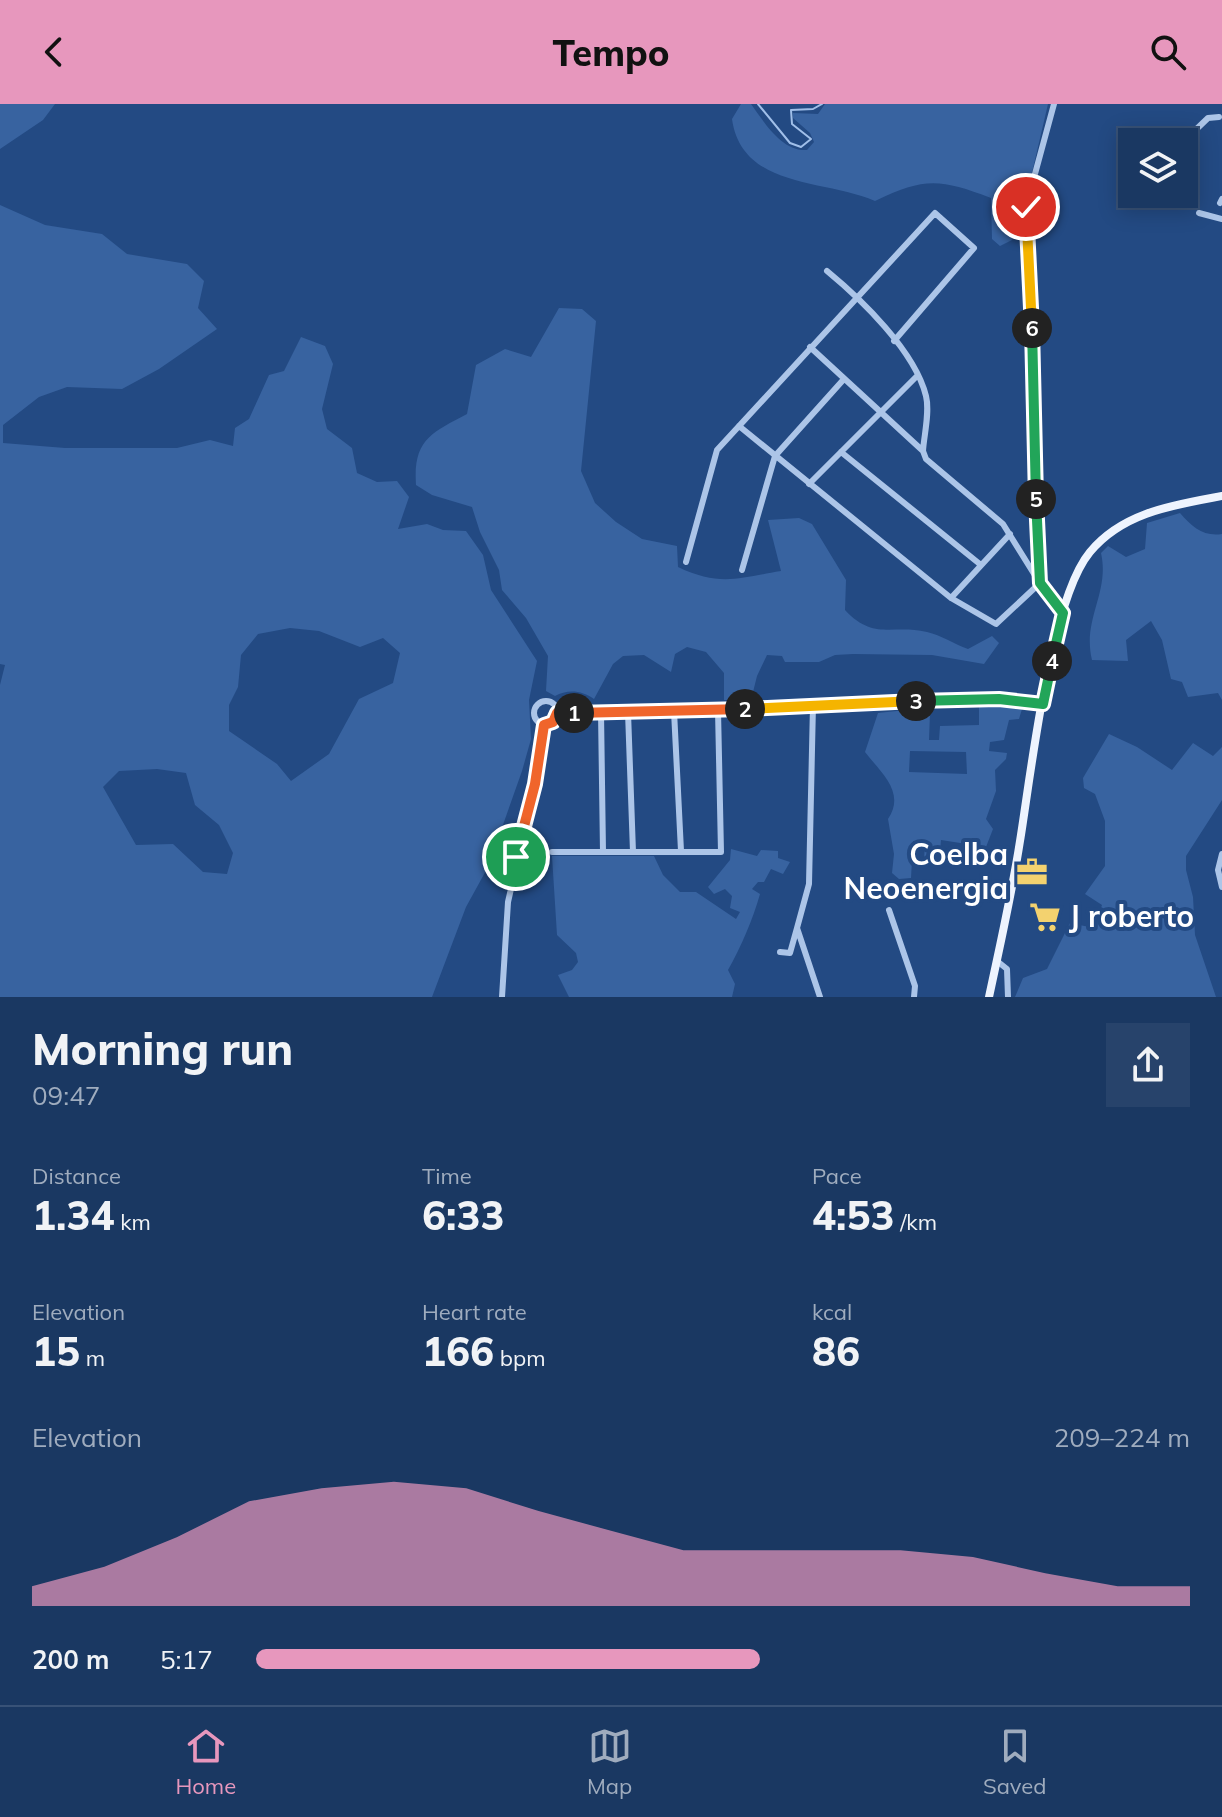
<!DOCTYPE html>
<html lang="en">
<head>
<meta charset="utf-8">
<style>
  :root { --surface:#1a3862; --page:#27436b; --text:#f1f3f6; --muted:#9facbe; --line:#385277; --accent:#e797bd }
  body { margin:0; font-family:Mulish,sans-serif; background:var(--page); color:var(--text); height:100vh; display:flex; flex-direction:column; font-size:30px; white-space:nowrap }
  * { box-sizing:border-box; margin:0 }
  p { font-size:26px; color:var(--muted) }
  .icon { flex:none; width:44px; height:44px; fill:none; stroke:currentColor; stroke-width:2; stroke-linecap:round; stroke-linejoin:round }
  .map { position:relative; height:893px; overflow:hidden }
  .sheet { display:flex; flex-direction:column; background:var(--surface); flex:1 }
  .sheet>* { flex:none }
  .buttons { position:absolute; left:1118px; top:24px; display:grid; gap:16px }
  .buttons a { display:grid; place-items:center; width:80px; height:80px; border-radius:0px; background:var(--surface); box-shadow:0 4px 20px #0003,0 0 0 2px var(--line); font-size:40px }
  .pin { position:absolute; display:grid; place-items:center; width:68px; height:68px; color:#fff; margin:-34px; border:4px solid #fff; border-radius:50%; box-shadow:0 2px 8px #0007 }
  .km { position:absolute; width:40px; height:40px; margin:-20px; border-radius:50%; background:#222; color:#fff; font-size:22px; line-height:40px; text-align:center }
  .round { display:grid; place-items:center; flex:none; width:84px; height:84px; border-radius:0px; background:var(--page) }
  .overview { display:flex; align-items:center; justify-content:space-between; height:136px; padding:0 32px }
  h1 { font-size:44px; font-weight:800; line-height:60px }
  .metrics { display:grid; grid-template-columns:repeat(3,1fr); gap:12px; height:136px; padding:8px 32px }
  .metrics div { display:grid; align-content:center }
  .metrics b { font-size:40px; font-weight:800 }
  .metrics small { font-size:22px; font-weight:400 }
  .metrics p { font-size:22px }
  .chart { height:224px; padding:16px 32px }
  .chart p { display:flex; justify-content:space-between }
  .chart svg { width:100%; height:144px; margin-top:8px; fill:var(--accent); opacity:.7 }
  ul { padding:0 32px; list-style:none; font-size:26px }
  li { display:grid; grid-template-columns:128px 96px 1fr; align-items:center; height:60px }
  li i { height:20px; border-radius:10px; background:var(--accent) }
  header { display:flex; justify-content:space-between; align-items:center; height:104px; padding:0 32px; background:var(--accent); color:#111; font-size:36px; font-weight:800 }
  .menu { display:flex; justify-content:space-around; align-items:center; height:112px; border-top:2px solid var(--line); background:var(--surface); font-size:22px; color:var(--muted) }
  .menu a { display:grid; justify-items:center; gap:4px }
  .menu .current { color:var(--accent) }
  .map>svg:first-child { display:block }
</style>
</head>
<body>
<header><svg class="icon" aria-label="back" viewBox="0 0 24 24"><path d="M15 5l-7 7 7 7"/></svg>Tempo<svg class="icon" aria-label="search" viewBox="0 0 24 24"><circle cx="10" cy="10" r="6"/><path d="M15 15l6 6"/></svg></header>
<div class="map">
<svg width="1222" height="893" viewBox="0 0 1222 893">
  <rect width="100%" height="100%" fill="#234a83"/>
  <path fill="#3863a0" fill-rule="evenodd" d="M0 0H55L43 16 0 45Z
    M741 0H751C764 18 782 48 807 46L814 38 810 29 793 14V9L818 10 825 0H1048L1020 120 1012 136 1000 142 992 135 991 94C940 75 925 73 875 97 824 75 742 85 732 15Z
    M0 101 45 121 102 130 127 150 187 160 204 177 198 204 217 225 159 265 122 285 67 283 39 293 3 321V339L65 344H177L210 336 233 342 235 324 249 315 269 271 284 267 301 233 325 242 333 260 322 305 327 325 352 344 357 369 377 378 397 377 409 393 398 425 427 420 443 426 466 427 483 451 491 486 537 557 529 596 531 635 522 667 488 763 466 803 432 893H0V581L5 561 0 560ZM290 524 319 527 360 543 383 534 400 549 393 579 359 595 329 650 291 677 277 660 229 627V601L238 583 241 551 258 530ZM157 665 186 669 195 701 219 721 233 749 227 770 203 768 173 740 136 741 103 683 119 667Z
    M559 204 582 205 596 217 581 367 595 399 616 418 642 435 677 442 678 463C720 483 739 474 781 467L768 416 799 414 812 420 846 476 845 506C874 537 892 520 927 528 941 531 954 540 968 545L992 532 999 539 984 560 932 551 853 550 835 551 819 558H785L782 552 767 551 757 572 751 596H724V569L706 548 687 543 675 550 671 568 644 551 623 552 613 560 594 595C582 586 567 585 555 592L546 587 548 552 526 514 502 486 499 466 480 428 472 403 432 391 416 381C413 336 431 329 467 310L476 261 505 245 531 253Z
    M1180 409C1192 423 1204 433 1222 430V596L1218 589 1188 593 1182 578 1171 575 1162 536 1151 517 1126 536 1128 557 1092 556C1082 515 1110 489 1101 449L1108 442 1126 453 1145 445 1147 419Z
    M979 600 1022 605 1019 615 1009 616 1004 636 990 638 989 647 1007 649 1006 655 995 666 996 687 986 715 993 725 986 743 941 736 939 760 924 758 925 738 913 737 911 774 899 775 892 769 894 750 888 715C906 688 881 669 865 648L878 609 925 604 930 609 929 636H939L940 622 979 621ZM910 647 966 648 967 670 909 668Z
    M1109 630 1137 643 1172 666 1193 639 1213 652 1222 643V696L1186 752V766L1193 793 1195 831 1216 893H1015L1023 874 1047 865 1070 819 1094 824 1102 801 1085 790 1105 762V717L1095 690 1084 684 1083 674Z
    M731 745 757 752 761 746 778 747V754L790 758 783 770 771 765 764 778H758L752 785 760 790C753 815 741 843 728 866L735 880 732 893H569L558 871 572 866 578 858 576 849 557 831 552 752H654L663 771 680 788H696L736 815 740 808 730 804 732 792 725 785 714 790 708 783 730 756Z"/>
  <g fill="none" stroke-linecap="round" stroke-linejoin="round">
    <path stroke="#a0bfe9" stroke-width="2" d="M758 0 790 39 801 43 811 35 792 20 791 6 813 5 822 0"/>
    <path stroke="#acc5e8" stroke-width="6" d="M1183 38 1208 14 1219 13
      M1220 99 1222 95
      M1199 109 1222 115
      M827 167C861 195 915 247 926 292 930 308 924 331 923 347L926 355 1003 420 1054 502 1063 509
      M810 243 923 347
      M739 322 951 494 996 520 1040 479 1025 119 1026 103 1054 0
      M841 348 981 461
      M809 380 917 272
      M686 458 717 346 935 109 974 144 894 237
      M742 466 775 352 844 275
      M951 494 1010 430
      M534 609a12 12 0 1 1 24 0a12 12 0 1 1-24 0Z
      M813 601 809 780 797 824 820 893
      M674 607 681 747
      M601 608 603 748
      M628 608 633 748
      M557 609 948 595 1043 600
      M552 748H721L718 606
      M1222 750 1218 766 1222 783
      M889 806 915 882 914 893
      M780 848 790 849 797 824
      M997 857 1007 865 1008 893
      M502 893 508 798 535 680 544 621"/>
    <path stroke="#eef4fe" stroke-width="8" d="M989 893C1000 841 1012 789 1020 737 1031 670 1050 496 1090 448 1123 408 1174 401 1222 392"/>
  </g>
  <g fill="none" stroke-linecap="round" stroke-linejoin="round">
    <defs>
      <path id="split-1" d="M516 753 535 680 544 621 553 618 557 609H574"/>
      <path id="split-2" d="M574 609 745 605"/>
      <path id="split-3" d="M745 605 916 597"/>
      <path id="split-4" d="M916 597 999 595 1043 600 1052 557"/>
      <path id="split-5" d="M1036 395 1040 479 1063 509 1052 557"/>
      <path id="split-6" d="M1032 224 1036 395"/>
      <path id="split-7" d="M1026 103 1032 224"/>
    </defs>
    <use href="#split-1" stroke="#fff" stroke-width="16"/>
    <use href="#split-2" stroke="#fff" stroke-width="16"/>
    <use href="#split-3" stroke="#fff" stroke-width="16"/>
    <use href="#split-4" stroke="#fff" stroke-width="16"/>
    <use href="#split-5" stroke="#fff" stroke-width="16"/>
    <use href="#split-6" stroke="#fff" stroke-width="16"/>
    <use href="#split-7" stroke="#fff" stroke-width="16"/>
    <use href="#split-1" stroke="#f0652b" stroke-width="10"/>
    <use href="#split-2" stroke="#f0652b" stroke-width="10"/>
    <use href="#split-3" stroke="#f5b400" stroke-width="10"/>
    <use href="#split-4" stroke="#22a559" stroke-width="10"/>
    <use href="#split-5" stroke="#22a559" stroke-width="10"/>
    <use href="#split-6" stroke="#22a559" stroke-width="10"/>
    <use href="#split-7" stroke="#f5b400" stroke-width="10"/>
  </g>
  <defs>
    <symbol id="office-bare" viewBox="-9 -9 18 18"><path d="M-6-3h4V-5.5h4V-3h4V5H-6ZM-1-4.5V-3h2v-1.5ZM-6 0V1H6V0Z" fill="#f3d26f" stroke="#234a83" stroke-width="2.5" paint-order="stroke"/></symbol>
    <symbol id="supermarket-bare" viewBox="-9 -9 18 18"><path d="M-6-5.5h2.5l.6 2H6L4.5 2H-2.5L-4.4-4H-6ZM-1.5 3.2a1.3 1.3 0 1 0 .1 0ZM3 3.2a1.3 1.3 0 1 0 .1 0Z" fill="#f3d26f" stroke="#234a83" stroke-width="2.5" paint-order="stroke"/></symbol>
  </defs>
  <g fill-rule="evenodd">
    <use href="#office-bare" x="1010" y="746" width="44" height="44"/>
    <use href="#supermarket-bare" x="1023" y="791" width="44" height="44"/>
  </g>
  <g text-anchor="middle" stroke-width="8" stroke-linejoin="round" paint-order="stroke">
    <g font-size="30" font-weight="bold" fill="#fff" stroke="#234a83" text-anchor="end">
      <text x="1008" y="761">Coelba<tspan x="1008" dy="34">Neoenergia</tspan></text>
      <text x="1069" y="823" text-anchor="start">J roberto</text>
    </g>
  </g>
</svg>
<div class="buttons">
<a><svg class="icon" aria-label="layers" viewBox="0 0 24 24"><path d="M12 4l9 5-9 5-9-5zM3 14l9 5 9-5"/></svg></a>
</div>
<div class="pin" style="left:516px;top:753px;background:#1e9e55"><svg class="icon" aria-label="arrive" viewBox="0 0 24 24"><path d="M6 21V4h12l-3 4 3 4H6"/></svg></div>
<div class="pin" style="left:1026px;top:103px;background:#d93025"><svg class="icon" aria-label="check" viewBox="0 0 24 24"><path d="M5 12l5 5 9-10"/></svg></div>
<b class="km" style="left:574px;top:609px">1</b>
<b class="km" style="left:745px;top:605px">2</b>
<b class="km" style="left:916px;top:597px">3</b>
<b class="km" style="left:1052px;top:557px">4</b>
<b class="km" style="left:1036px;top:395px">5</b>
<b class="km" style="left:1032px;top:224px">6</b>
</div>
<section class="sheet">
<div class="overview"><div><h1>Morning run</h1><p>09:47</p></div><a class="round"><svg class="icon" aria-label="share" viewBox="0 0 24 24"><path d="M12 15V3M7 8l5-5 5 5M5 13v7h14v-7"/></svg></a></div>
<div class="metrics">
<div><p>Distance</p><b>1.34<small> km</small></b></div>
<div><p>Time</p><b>6:33</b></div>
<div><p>Pace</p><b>4:53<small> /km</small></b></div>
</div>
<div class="metrics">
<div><p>Elevation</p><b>15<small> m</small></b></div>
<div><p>Heart rate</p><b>166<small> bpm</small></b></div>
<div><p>kcal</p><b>86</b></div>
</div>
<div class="chart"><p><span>Elevation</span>209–224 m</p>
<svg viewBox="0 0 160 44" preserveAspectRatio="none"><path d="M0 44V38L10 32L20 23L30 12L40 8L50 6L60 8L70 15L80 21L90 27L100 27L110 27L120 27L130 29L140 34L150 38L160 38V44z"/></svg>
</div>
<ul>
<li><b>200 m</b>5:17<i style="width:54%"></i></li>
</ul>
</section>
<nav class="menu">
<a class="current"><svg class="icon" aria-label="home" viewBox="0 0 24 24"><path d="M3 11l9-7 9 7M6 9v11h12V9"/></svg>Home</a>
<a><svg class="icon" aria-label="map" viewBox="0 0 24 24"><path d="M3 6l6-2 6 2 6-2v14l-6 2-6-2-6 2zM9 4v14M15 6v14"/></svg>Map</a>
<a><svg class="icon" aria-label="saved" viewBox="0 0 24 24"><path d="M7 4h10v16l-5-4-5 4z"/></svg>Saved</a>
</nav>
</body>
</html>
